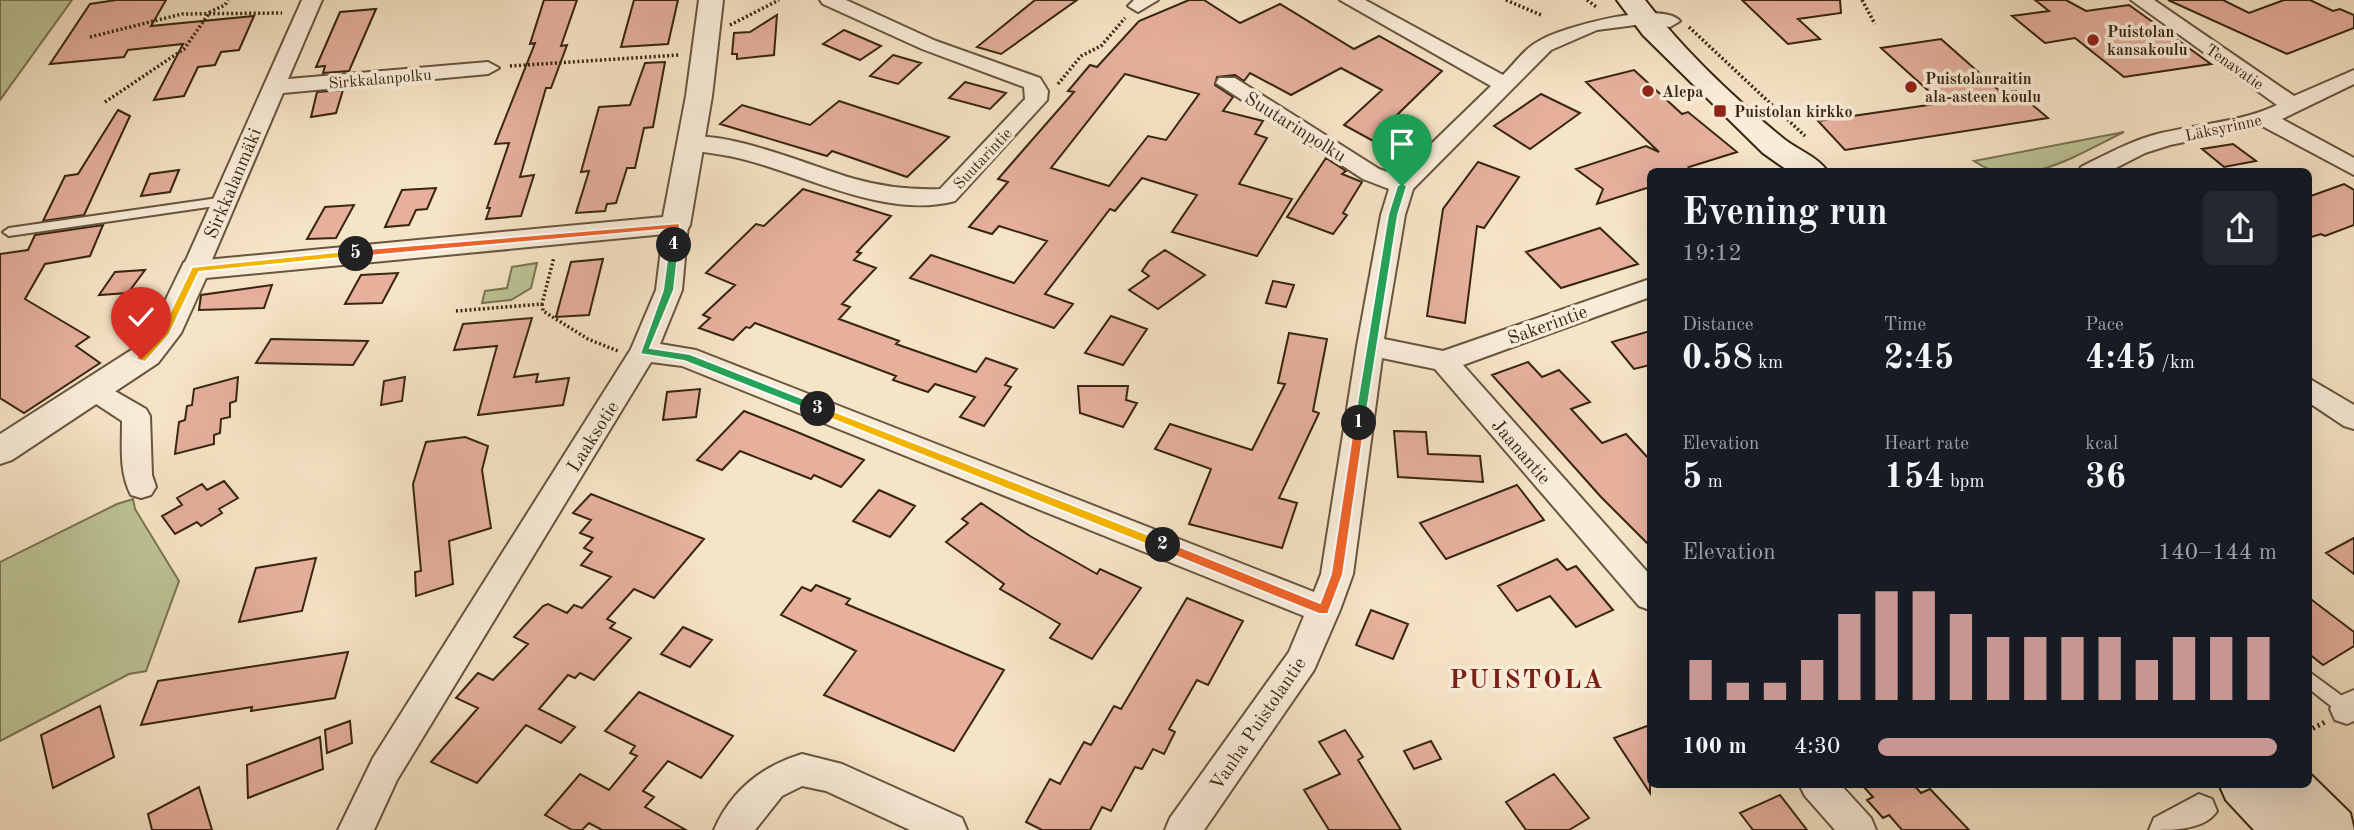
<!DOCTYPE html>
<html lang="en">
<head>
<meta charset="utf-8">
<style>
  :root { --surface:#171b24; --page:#242831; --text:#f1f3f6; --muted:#9ea1a6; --accent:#c59692 }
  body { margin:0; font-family:"Old Standard TT",serif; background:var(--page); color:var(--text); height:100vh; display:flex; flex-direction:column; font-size:26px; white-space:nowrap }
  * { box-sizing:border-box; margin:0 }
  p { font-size:23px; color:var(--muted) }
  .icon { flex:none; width:38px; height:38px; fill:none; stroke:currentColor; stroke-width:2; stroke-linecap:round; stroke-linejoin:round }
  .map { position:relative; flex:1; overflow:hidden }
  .sheet { position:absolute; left:1647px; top:168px; width:665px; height:620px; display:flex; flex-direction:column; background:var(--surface); border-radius:10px; box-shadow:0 7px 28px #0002 }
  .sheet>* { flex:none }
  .pin { position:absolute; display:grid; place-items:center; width:60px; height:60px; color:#fff; margin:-72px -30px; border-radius:50% 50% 50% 0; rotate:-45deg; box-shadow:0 0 7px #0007 }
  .pin .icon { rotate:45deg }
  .km { position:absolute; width:35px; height:35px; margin:-18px; border-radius:50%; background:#222; color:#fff; font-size:19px; line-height:35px; text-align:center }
  .round { display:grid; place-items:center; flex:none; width:74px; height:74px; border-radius:10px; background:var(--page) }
  .overview { display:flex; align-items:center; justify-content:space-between; height:119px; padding:0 35px }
  h1 { font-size:38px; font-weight:700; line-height:52px }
  .stats { display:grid; grid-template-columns:repeat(3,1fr); gap:10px; height:119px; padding:7px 35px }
  .stats div { display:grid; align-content:center }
  .stats b { font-size:35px; font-weight:700 }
  .stats small { font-size:19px; font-weight:400 }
  .stats p { font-size:19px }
  .chart { height:196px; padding:14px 35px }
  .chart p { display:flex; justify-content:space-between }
  .chart svg { width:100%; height:126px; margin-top:7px; stroke:var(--accent); stroke-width:6 }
  ul { padding:0 35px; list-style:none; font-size:23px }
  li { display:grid; grid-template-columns:112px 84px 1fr; align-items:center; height:52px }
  li i { height:18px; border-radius:9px; background:var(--accent) }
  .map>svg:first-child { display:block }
</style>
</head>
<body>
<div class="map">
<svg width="2354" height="830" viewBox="0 0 2354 830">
  <rect width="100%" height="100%" fill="#f6e4c6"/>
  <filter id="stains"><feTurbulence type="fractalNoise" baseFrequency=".00286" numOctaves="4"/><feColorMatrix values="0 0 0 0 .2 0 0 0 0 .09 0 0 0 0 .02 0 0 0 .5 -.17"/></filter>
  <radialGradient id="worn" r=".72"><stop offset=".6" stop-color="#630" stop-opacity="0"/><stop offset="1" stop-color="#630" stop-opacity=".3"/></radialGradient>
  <path fill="#bcc496" stroke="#7a7453" stroke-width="2" d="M0 0H72L0 100Z
    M2124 132C2080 153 2020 194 1974 161Z
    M537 263 531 288 511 300 482 303 485 291 507 288 512 267Z
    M133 499 135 509 179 581 146 671 129 674 0 741V562L117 504Z"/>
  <path fill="#e6b09d" stroke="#372510" stroke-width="2" fill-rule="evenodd" d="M116 0H166L151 26 254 16 239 50 221 52 215 65 198 67 184 96 154 100 183 44 128 50 124 57 50 64 90 4Z
    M544 0H577L561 46 567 45 551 88H546L520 177 534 175 521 216 486 219 490 208H487L509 143 495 144 535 43 530 44Z
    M634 0H678L668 44 621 47Z
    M1035 0H1077L1001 54 977 47Z
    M1189 0H1204L1240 23 1280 4 1354 49 1379 36 1442 71 1397 115 1402 116 1375 142 1344 125 1382 90 1341 68 1291 95 1250 73 1244 81 1235 75 1217 77 1215 85 1233 97 1223 111 1263 121 1255 134 1267 138 1239 184 1292 199 1257 256 1172 232 1197 195 1142 178 1115 211 1110 209 1045 294 1073 304 1054 328 910 278 931 255 1014 283 1047 241 999 226 992 234 969 227 1008 182 998 179 1074 92 1068 91 1090 65 1097 67 1139 21ZM1125 74 1199 94 1166 140 1148 136 1109 186 1051 168Z
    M1742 0H1840L1841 13 1798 19 1820 39 1788 44Z
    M2035 0H2066L2086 11 2129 5 2211 64 2124 77 2075 38 2045 43 2012 16 2049 11Z
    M2168 0H2223L2249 13 2284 0H2310L2333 11 2340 9 2354 15V28L2287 54Z
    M376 9 349 71 323 73 325 66 316 67 340 12Z
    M777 15 774 55 737 59V54H732L734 33 750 32Z
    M844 30 881 46 860 60 823 44Z
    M1941 39 2002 93 2016 91 2048 118 1845 150 1818 121 1942 103 1881 48Z
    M893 55 921 63 898 84 870 76Z
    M665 62 653 127 644 128 635 168H627L616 203 607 204 605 211 576 213 589 171 581 172 599 107 630 105 645 63Z
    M1634 70 1682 114 1688 112 1737 152 1689 167 1698 172H1650V187L1597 204 1603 189 1576 169 1646 146 1659 152 1586 82Z
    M965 82 1006 93 990 109 949 98Z
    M343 90 336 113 311 117 317 92Z
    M1541 94 1580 113 1530 149 1494 126Z
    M839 101 949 137 907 177 832 151 827 156 720 124 742 105 810 125Z
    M118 110 130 116 84 215 43 221 65 176 78 174Z
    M2233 144 2256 161 2224 167 2202 149Z
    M1326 158 1346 171 1342 174 1362 182 1343 213 1347 215 1333 234 1287 217Z
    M1478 162 1519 177 1484 228 1477 226 1465 323 1427 316 1443 209Z
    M179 170 170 192 141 196 150 174Z
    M2344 184 2354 190V225L2325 236 2321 234 2308 238V197Z
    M436 188 427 209 416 210 409 225 385 227 402 190Z
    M803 189 891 216 857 252 861 253 854 260 876 268 842 304 850 307 839 319 899 341 896 344 976 372 986 358 1017 369 1005 385 1011 387 984 426 960 417 975 397 935 384 928 392 893 380 896 376 755 323 750 328 746 327 733 340 699 328 710 318 703 315 735 285 706 273 756 224 764 226Z
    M354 205 336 238 307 239 325 207Z
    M103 225 90 256 45 264 25 299 89 337 76 346 100 363 24 413 0 398V254L28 250 35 235Z
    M1600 228 1638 264 1561 288 1526 252Z
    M1165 250 1205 275 1158 309 1129 290 1149 276 1142 271 1149 261Z
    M603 259 589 315 556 317 571 262Z
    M145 270 128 293 99 295 115 272Z
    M398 273 382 303 345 304 361 275Z
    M1273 281 1294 285 1286 307 1266 303Z
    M272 285 264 308 199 310 201 295Z
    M1111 316 1147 329 1123 365 1085 353Z
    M532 318 514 377 538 374 536 382 569 378 563 405 478 415 497 346 454 350 463 324Z
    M1650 331V365L1634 369 1612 342Z
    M1289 333 1327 339 1313 411 1319 413 1279 498 1297 503 1282 548 1189 524 1211 469 1155 449 1170 424 1252 450 1285 384 1278 383Z
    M271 339 368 341 353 365 256 363Z
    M1528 362 1542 377 1559 370 1590 402 1571 409 1602 443 1626 434 1650 460V546L1601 497 1492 375Z
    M238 377 236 401 230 403V417L221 419 220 433 214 435V444L175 454 179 422 185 420 187 406 192 405 194 389Z
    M405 377 402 401 381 405 384 381Z
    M1078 386H1128L1126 400 1137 403 1123 427 1080 413Z
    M700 389 696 417 663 420 667 392Z
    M744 411 797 432 864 460 841 487 814 475 811 479 740 451 722 470 697 460Z
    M1394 431 1426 432 1428 454 1480 456 1483 482 1398 477Z
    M465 437 488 446 482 470 491 528 449 541 453 584 416 596 415 572 421 571 413 484 426 442Z
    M224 481 238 498 219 509 222 513 201 526 197 522 175 534 162 516 182 505 177 498 202 484 207 490Z
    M1517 485 1544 520 1446 559 1420 523Z
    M879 490 915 506 890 537 853 521Z
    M591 494 704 539 654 598 634 589 607 619 615 623 610 628 631 638 594 680 580 673 575 678 568 675 539 709 575 727 561 743 526 725 477 783 431 762 478 708 456 698 478 673 493 680 528 644 514 637 543 606 548 604 567 613 574 605 582 608 611 577 581 565 592 552 584 548 593 538 580 533 591 520 573 513Z
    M981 503 1030 536 1097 574 1100 569 1141 588 1092 659 1050 638 1060 624 1000 589 1004 584 946 542 968 523 962 519Z
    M2354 538V574L2326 553Z
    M316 558 302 611 239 622 256 568Z
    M1557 559 1567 570 1576 566 1613 610 1576 627 1550 596 1517 611 1498 586Z
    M816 585 850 599 846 604 1004 670 954 751 824 695 856 651 781 615 802 587 811 591Z
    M2308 597 2354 632V646L2323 665 2308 653Z
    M1187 598 1243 621 1208 685 1197 680 1169 729 1175 732 1164 754 1153 749 1142 769 1135 767 1111 811 1102 807 1090 830H1042L1026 822 1050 779 1060 784 1084 742 1091 745 1114 706 1121 709Z
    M1371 610 1408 624 1393 659 1356 645Z
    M683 627 712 640 690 667 661 654Z
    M348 652 335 698 251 711 252 707 141 725 158 681Z
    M639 692 733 736 701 778 668 761 643 791 654 797 645 807 686 830H602L589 823 582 830H572L545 815 580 774 609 790 637 756 630 753 635 746 605 731Z
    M100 706 114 757 53 788 41 735Z
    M350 721 352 743 327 753 325 730Z
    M1650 725V793L1614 738Z
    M1345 730 1363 757 1358 760 1401 830H1329L1304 790 1340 774 1319 742Z
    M320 737 323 769 248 798 247 765Z
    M1431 741 1441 759 1414 769 1404 751Z
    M1554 774 1589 818 1569 830H1526L1506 802Z
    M1861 784H1913L1921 793 1930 789 1969 830H1902L1889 815 1883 818 1867 800 1873 797Z
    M199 787 212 830H152L148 814Z
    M1780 795 1807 830H1753L1740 813Z"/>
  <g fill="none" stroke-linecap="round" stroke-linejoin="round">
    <defs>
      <path id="service" d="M225 197 231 201 229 204 9 236 3 232 9 228Z
        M2308 671 2353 704V714L2347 717 2341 714 2308 688Z"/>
      <path id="minor" d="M302 0H322L288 79 488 62 499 68 488 74 283 93 208 269 204 275 195 277 186 275 182 269Z
        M820 0H846L936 41 1040 78 1048 91 1047 100 955 201C887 219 811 177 746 160 725 154 704 153 683 148L680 143 683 138C723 128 813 167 855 179 883 187 911 190 940 189L1025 99 1024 87 922 49 823 4Z
        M1134 0H1158L1138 12 1128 6Z
        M1340 0H1365L1503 75C1514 64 1525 48 1539 41 1562 27 1661 0 1680 21L1670 27 1643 24 1597 30 1551 50 1413 189 1405 215 1384 339 1443 351 1650 279V297L1463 365 1650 575V610L1639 606 1435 369 1382 358 1353 574 1340 610 1314 670 1204 830H1165L1170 818 1289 652 1304 616 682 366 651 362 397 780 374 830H338L373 758 631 349 656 290 664 225 667 219H685L688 225 682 290 660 344 696 350 1314 592 1321 574 1357 346 1381 215 1389 189 1363 179 1216 83 1219 78H1235L1379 169 1398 176 1491 86Z
        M2131 0H2154L2294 96 2354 70V84L2282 119 2354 158V175L2262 126 2170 145 2145 153 2108 172H2078L2081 167C2107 154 2132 140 2161 133 2200 124 2241 122 2277 105Z
        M2308 378 2354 405V429L2344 426 2308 402Z
        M94 379 146 409 150 416 152 475 156 487 151 495 141 498 131 495C119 472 122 446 122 421L84 396 80 389 84 382Z
        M2354 690V721L2347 724 2335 720 2330 709 2335 698Z
        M802 754 842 764 962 818 967 830H910L826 791 802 786 782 796 755 830H714C731 791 762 766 802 754Z
        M1799 784H1840L1871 818 1876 830H1835L1805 796Z
        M2199 794 2212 799 2217 811C2205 830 2174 830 2149 830L2154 818Z"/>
      <path id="tertiary" d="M699 0H723L712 96 690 225 686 232 206 278 181 333 158 363 12 460 0 464V434L136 347 152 328 184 262 663 217 686 96Z"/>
      <path id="secondary" d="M1617 0H1645C1684 51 1735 99 1784 139 1798 150 1818 157 1828 172H1790L1763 153 1643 35Z
        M2308 772 2350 813 2354 830H2254L2226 800 2219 784H2308Z"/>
    </defs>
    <use href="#service" stroke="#67553e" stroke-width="4"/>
    <use href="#minor" stroke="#67553e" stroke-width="4"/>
    <use href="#tertiary" stroke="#67553e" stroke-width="4"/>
    <use href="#secondary" stroke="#372510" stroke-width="4"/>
    <path stroke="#372510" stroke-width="3.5" stroke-dasharray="2 2.5" stroke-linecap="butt" d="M1506 0 1541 15
      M1587 0 1598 8
      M1862 0 1875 24
      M730 25 779 0
      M1689 27 1805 136
      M90 37 182 14 282 13
      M510 66 679 55
      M1058 84 1081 56 1101 46 1125 18
      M105 102 184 49 210 12 225 5 228 0
      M542 304 543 311 588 339 618 351
      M456 311 542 304 554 257"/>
    <path stroke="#372510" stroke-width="5" stroke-dasharray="2 3.5" stroke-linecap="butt" d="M2308 731 2325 722"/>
    <use href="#service" fill="#f9edda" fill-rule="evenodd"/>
    <use href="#minor" fill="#f9edda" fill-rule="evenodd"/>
    <use href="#tertiary" fill="#f9edda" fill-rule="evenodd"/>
    <use href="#secondary" fill="#f9edda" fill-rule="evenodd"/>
  </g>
  <path fill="#22a559" stroke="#fff" stroke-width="2" d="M1402 183 1407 186 1398 215 1365 423 1359 427 1354 423 1388 215 1397 186Z"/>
  <path fill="#f0652b" stroke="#fff" stroke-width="2" d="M1359 419 1365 423 1343 574 1328 614H1319L1158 549V542L1163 540 1320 603 1331 574 1354 423Z"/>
  <path fill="#f5b400" stroke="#fff" stroke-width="2" d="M818 405 1167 542 1169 545 1167 549H1158L814 412 812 409Z"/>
  <path fill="#22a559" stroke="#fff" stroke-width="2" d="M674 242 679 245 674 290 650 348 690 354 822 406V412H814L684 361 640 354 663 290 669 245Z"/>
  <path fill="#f0652b" stroke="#fff" stroke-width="2" d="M680 223 679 245 674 248 669 245 671 229 356 257 351 254 356 250Z"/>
  <path fill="#f5b400" stroke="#fff" stroke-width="2" d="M356 250 359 251V256L199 272 169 335 145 362 135 359 161 331 192 267Z"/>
  <g fill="#8f2418" stroke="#f9edda" stroke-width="2.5">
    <circle cx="2093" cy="40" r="7"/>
    <circle cx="1911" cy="87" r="7"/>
    <circle cx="1648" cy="91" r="7"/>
    <rect x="1713" y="104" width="14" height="14" rx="3.5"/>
  </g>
  <g text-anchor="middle" stroke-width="7" stroke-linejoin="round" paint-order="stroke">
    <g font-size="16" font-weight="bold" fill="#372510" stroke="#f9edda" text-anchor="start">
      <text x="2107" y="37">Puistolan<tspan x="2107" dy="18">kansakoulu</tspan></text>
      <text x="1925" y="84">Puistolanraitin<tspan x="1925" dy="18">ala-asteen koulu</tspan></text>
      <text x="1662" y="97">Alepa</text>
      <text x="1734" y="117">Puistolan kirkko</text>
    </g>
    <g font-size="16" fill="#372510" stroke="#f9edda">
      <text transform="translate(2235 66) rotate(35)" y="6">Tenavatie</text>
      <text transform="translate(380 78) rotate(-5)" y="6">Sirkkalanpolku</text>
      <text transform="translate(2223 127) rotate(-12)" y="6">Läksyrinne</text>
      <text transform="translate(982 158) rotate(-47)" y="6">Suutarintie</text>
    </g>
    <g font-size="19" fill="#372510" stroke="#f9edda">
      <text transform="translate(1296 126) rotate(32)" y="7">Suutarinpolku</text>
      <text transform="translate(232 183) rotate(-67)" y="7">Sirkkalanmäki</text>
      <text transform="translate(1547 324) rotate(-20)" y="7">Sakerintie</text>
      <text transform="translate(592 436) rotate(-58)" y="7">Laaksotie</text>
      <text transform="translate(1522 451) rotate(49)" y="7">Jaanantie</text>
      <text transform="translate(1257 723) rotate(-56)" y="7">Vanha Puistolantie</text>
    </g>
    <g font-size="26" font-weight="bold" letter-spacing="2" fill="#7a1f14" stroke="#f9edda">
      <text x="1527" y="688">PUISTOLA</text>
    </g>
  </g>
  <rect width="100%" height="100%" filter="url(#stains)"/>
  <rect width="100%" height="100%" fill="url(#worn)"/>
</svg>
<div class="pin" style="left:1402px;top:186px;background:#1e9e55"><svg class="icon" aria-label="arrive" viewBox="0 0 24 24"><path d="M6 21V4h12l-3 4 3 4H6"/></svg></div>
<div class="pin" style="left:141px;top:359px;background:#d93025"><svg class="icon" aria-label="check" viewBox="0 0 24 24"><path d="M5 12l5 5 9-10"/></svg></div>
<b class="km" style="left:1359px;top:423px">1</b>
<b class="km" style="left:1163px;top:545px">2</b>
<b class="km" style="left:818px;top:409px">3</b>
<b class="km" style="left:674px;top:245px">4</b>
<b class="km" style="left:356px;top:254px">5</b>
<section class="sheet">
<div class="overview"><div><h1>Evening run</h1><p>19:12</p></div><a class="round"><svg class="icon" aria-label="share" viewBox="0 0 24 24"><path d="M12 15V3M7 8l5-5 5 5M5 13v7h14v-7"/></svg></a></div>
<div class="stats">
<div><p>Distance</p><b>0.58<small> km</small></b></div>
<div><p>Time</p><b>2:45</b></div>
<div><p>Pace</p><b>4:45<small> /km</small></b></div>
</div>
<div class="stats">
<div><p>Elevation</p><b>5<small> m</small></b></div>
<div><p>Heart rate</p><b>154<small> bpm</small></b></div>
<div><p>kcal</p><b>36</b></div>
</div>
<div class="chart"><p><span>Elevation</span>140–144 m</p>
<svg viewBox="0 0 160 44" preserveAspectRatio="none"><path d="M5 44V30M15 44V38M25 44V38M35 44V30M45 44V14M55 44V6M65 44V6M75 44V14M85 44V22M95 44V22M105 44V22M115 44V22M125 44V30M135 44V22M145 44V22M155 44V22"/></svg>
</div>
<ul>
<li><b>100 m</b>4:30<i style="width:100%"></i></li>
</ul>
</section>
</div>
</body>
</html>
